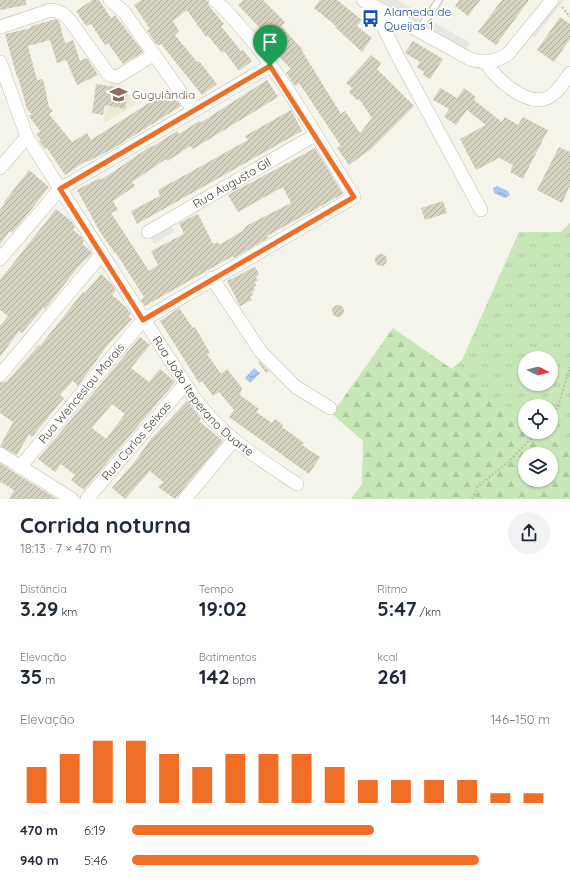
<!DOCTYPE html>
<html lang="pt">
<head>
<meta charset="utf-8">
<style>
  :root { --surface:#fff; --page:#f2f2f3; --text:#1f2937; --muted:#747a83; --accent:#f16e26 }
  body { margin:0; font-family:Quicksand,sans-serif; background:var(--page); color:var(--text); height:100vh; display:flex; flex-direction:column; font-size:15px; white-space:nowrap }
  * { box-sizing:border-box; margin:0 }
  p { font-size:13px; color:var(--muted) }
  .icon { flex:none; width:22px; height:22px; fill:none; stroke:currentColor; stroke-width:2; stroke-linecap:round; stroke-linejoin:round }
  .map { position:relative; height:499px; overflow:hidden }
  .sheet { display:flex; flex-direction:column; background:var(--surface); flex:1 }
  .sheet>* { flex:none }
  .needle { width:26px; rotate:96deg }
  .tools { position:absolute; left:518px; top:351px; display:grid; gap:8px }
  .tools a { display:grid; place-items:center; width:40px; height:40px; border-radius:50%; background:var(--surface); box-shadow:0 1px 3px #0004; font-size:20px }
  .pin { position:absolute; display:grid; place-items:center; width:34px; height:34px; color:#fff; margin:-41px -17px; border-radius:50% 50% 50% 0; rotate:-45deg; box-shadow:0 0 4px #0007 }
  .pin .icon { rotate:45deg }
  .round { display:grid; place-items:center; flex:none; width:42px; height:42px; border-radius:21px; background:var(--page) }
  .head { display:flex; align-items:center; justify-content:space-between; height:68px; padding:0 20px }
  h1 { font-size:22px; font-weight:800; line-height:30px }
  .metrics { display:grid; grid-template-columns:repeat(3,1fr); gap:6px; height:68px; padding:4px 20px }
  .metrics div { display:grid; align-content:center }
  .metrics b { font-size:20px; font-weight:800 }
  .metrics small { font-size:11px; font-weight:400 }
  .metrics p { font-size:11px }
  .chart { height:112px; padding:8px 20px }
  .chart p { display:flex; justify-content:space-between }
  .chart svg { width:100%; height:72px; margin-top:4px; stroke:var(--accent); stroke-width:6 }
  ul { padding:0 20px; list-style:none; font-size:13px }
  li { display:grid; grid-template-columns:64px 48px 1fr; align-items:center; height:30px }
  li i { height:10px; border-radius:5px; background:var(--accent) }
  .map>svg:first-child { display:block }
</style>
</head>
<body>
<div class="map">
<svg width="570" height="499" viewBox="0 0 570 499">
  <defs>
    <pattern id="grass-tufts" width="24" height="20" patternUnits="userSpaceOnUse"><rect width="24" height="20" fill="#c7e7b6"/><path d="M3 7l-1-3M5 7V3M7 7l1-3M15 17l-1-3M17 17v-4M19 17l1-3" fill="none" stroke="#acc89d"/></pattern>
    <pattern id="forest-firs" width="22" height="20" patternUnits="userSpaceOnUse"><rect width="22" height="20" fill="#c7e7b6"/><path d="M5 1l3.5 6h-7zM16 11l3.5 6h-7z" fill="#acc89d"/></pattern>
    <pattern id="water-waves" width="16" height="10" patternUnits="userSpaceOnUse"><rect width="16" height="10" fill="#abc5ee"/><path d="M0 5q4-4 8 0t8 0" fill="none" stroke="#8da2c2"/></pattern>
    <pattern id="building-hatch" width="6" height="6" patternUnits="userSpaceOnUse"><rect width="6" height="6" fill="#d6d2c1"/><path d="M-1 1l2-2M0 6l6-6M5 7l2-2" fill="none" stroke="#b0ac9e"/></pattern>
  </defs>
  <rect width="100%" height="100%" fill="#f5f4eb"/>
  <path fill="#edebd6" d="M111 80 119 82 136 104 103 124Z"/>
  <path fill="url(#grass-tufts)" fill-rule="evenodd" d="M570 223V452L541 432H551V406H525V420L451 369 462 360 519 232H561ZM525 358H551V384H525Z"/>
  <path fill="url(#forest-firs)" fill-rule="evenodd" d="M393 328 525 420V432H541L570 452V499H351L362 484 363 441 332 414ZM525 454H551V480H525Z"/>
  <path fill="#e7e6e2" d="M378 0H397L422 14 417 23Z
    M560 0H564L535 37 530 36Z
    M430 20 470 43 465 52 425 29Z
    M171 224 175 231 154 244 150 237Z"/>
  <path fill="url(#water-waves)" d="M497 186 508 191 510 195 505 198 494 193 493 188Z
    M254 368 260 373 250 383 245 378Z"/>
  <path fill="url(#building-hatch)" fill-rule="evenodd" d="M0 0H26V5L0 10Z
    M92 0H99L111 18 115 15 143 52 123 64 108 43 105 45 91 24 86 26 76 11Z
    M141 0H207L209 6 224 24 221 26 241 51 243 50 252 61 239 71 224 51 222 53 208 36 206 37 187 10 173 21 179 31 175 35 197 62 199 61 217 84 202 95 161 44 159 45 156 44 147 30 150 29 134 5Z
    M243 0H263L285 22 281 26 303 50 302 51 341 114 345 111 360 133 372 118 359 99 357 100 349 92 352 88 346 83 371 55 381 63 377 69 414 106 371 149 349 165 337 148 341 146 299 83 295 86 286 73 291 69 271 48 275 44 238 5Z
    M320 0H337L362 20 357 26 372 38 362 52 335 27 336 26 314 8Z
    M459 0H480L468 16 455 6Z
    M502 0H529L496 45 478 32Z
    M560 17 570 24V39L554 62 537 50Z
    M56 19 59 21 65 43 73 40 80 61 87 58 98 75 77 85 66 60 57 63 50 40 28 46 37 80 43 79 49 107 53 111 49 114 72 142 87 133 91 140 169 90 181 106 114 148 87 162 86 161 65 175 47 148 45 149 39 141 41 140 36 134 40 131 29 116 32 114 27 109 18 77H17L5 34 31 28V26Z
    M413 41 443 59 430 79 423 75 424 72 417 67 420 62 405 53Z
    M267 80 278 97 193 149 190 146 168 161 166 159 132 182 135 186 113 201 118 210 111 213 149 271 158 265 151 251 184 234 179 223 198 214 213 244 218 242 219 245 243 231 246 226 291 203 283 187 238 212 228 195 315 148 343 194 267 236 268 238 234 258 233 256 145 306 141 300 144 297 116 253H115L100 232 77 190 100 178 101 180 151 146 152 147 177 131 179 134 199 121 200 123Z
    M96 84 122 88 121 94 127 95 125 109 105 105 103 115 92 113Z
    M440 88 457 98 464 88 476 97 474 100 502 122 505 117 518 125 523 117 548 130 523 179 510 172 513 165 499 158 476 170 460 139 486 125 467 110 456 125 444 117 449 109 433 100Z
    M291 110 302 131 137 224 131 211 160 196 158 190 248 140 245 136Z
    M559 147 570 152V186L562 203 537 190Z
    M29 170 49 187 22 221 12 233 10 231 0 244V210L5 203 4 202Z
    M443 201 447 213 425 220 421 208Z
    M56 209 72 222 75 227 73 230 82 237 84 241 82 243 92 253 78 267 45 309 44 307 22 333 19 331 0 357V326L8 316 0 310V280Z
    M375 260a6 6 0 1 1 12 0a6 6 0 1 1-12 0Z
    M255 267 259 274 256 277 258 281 255 282 256 286 253 287 255 290 252 292 253 295 250 296 252 300 240 306 227 281Z
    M101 274 112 284 116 290 112 295 126 307 131 314 128 316 132 319 106 347 78 386 73 381 60 395 64 398 32 437 29 434 17 455 0 446 13 422 0 413V383L7 381 39 345 40 346 83 292 85 293Z
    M332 311a6 6 0 1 1 12 0a6 6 0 1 1-12 0Z
    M179 308 193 328 195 327 210 353 207 354 221 374 227 369 242 388 240 395 259 409 256 412 272 423 275 419 283 425 282 427 304 443 302 445 320 457 309 474 229 417 234 410 219 392 213 396 202 381 199 383 160 321Z
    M140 337 150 345 131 368 149 382 160 369 175 382 84 490 71 480 75 475 61 464 55 472 38 459ZM112 404 125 414 106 439 92 428Z
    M259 361 269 371 266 373 258 362Z
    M187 401 201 419 199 421 223 441 175 499 158 487 163 482 150 471 125 499 112 488 136 460 150 440Z
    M0 463 15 473 57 499H9L14 490 1 482 0 484Z"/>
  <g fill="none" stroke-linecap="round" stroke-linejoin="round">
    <defs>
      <path id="service" d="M418 31 439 0"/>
      <g id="minor">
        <path d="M110 0 124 12 194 111"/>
        <path d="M363 0 470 59C483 64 496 62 508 54L552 0"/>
        <path d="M374 7 395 51 481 210"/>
        <path d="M0 27 51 10C61 11 65 15 71 22L109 75 117 77 153 55"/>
        <path id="s1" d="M0 62 27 137 195 399C224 438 257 457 297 484"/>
        <path d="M486 62C494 78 527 107 547 98 557 94 564 82 570 73"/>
        <path d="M0 168 27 137"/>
        <path id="s2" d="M148 232 315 135"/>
        <path d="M0 259 60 189 270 66"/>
        <path d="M212 278 261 352 296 387 330 408"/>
        <path d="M0 375 101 255"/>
        <path d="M0 454 72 499"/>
        <path id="s3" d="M20 467 143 320 354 197C312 130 273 55 215 0"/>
        <path id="s4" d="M87 499 185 384"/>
        <path d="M185 499 233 441"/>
      </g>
    </defs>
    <use href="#service" stroke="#c0beae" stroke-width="8"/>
    <use href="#minor" stroke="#c0beae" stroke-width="14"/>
    <path stroke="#c1bca0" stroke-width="2" stroke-dasharray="2 2" stroke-linecap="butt" d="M562 7 570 17
      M551 416 558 406 570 367
      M472 499 477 487 507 463 538 432"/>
    <use href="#service" stroke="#fff" stroke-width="6"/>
    <use href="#minor" stroke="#fff" stroke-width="13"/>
  </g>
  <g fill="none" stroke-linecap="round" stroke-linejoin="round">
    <defs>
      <path id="route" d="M270 66 354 197 143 320 60 189Z"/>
    </defs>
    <use href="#route" stroke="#fff" stroke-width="8"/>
    <use href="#route" stroke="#f16e26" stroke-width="5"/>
  </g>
  <defs>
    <symbol id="bus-bare" viewBox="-9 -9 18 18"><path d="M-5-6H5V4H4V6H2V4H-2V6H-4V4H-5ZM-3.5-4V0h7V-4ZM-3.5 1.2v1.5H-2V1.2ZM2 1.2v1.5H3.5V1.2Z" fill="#1a4fb4" stroke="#fff" stroke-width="2.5" paint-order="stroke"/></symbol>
    <symbol id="school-bare" viewBox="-9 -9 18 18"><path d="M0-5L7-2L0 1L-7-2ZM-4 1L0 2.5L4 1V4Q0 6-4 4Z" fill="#8d6e63" stroke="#fff" stroke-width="2.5" paint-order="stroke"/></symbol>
  </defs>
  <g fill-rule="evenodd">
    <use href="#bus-bare" x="358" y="6" width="25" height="25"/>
    <use href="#school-bare" x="106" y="82" width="25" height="25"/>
  </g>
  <g text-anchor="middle" stroke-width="3.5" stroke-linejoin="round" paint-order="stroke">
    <g font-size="12" fill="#164399" stroke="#fff" text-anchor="start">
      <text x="384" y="16">Alameda de<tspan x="384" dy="14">Queijas 1</tspan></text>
    </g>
    <g font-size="12" fill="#785e54" stroke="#fff" text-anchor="start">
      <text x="132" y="99">Gugulândia</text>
    </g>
    <g font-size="12" fill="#494639" stroke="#fff">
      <text dy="4" stroke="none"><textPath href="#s2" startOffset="97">Rua Augusto Gil</textPath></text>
      <text dy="4" stroke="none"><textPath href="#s3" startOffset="96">Rua Wenceslau Morais</textPath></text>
      <text dy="4" stroke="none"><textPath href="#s1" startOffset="394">Rua João Iteperano Duarte</textPath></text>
      <text dy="4" stroke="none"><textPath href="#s4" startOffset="76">Rua Carlos Seixas</textPath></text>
    </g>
  </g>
</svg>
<div class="tools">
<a><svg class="needle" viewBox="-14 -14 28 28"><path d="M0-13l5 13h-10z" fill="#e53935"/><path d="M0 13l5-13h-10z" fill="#747a83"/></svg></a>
<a><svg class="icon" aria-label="locate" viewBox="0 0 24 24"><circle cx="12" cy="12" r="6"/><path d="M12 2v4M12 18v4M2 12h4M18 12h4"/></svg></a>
<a><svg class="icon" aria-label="layers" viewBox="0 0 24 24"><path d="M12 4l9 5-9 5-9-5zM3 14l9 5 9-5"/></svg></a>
</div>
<div class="pin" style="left:270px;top:66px;background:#1e9e55"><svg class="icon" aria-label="arrive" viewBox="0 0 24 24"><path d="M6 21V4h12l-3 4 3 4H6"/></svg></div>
</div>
<section class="sheet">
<div class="head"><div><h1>Corrida noturna</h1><p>18:13 · 7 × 470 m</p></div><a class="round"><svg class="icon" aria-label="share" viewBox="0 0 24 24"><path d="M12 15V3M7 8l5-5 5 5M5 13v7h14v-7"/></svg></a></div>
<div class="metrics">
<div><p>Distância</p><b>3.29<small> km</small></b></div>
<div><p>Tempo</p><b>19:02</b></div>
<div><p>Ritmo</p><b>5:47<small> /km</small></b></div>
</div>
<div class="metrics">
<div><p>Elevação</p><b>35<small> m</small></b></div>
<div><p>Batimentos</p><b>142<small> bpm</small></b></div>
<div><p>kcal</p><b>261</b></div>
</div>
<div class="chart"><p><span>Elevação</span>146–150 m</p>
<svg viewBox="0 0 160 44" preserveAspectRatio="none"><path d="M5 44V22M15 44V14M25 44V6M35 44V6M45 44V14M55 44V22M65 44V14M75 44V14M85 44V14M95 44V22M105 44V30M115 44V30M125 44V30M135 44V30M145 44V38M155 44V38"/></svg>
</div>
<ul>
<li><b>470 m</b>6:19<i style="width:58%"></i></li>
<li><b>940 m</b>5:46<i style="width:83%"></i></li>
</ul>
</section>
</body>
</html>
